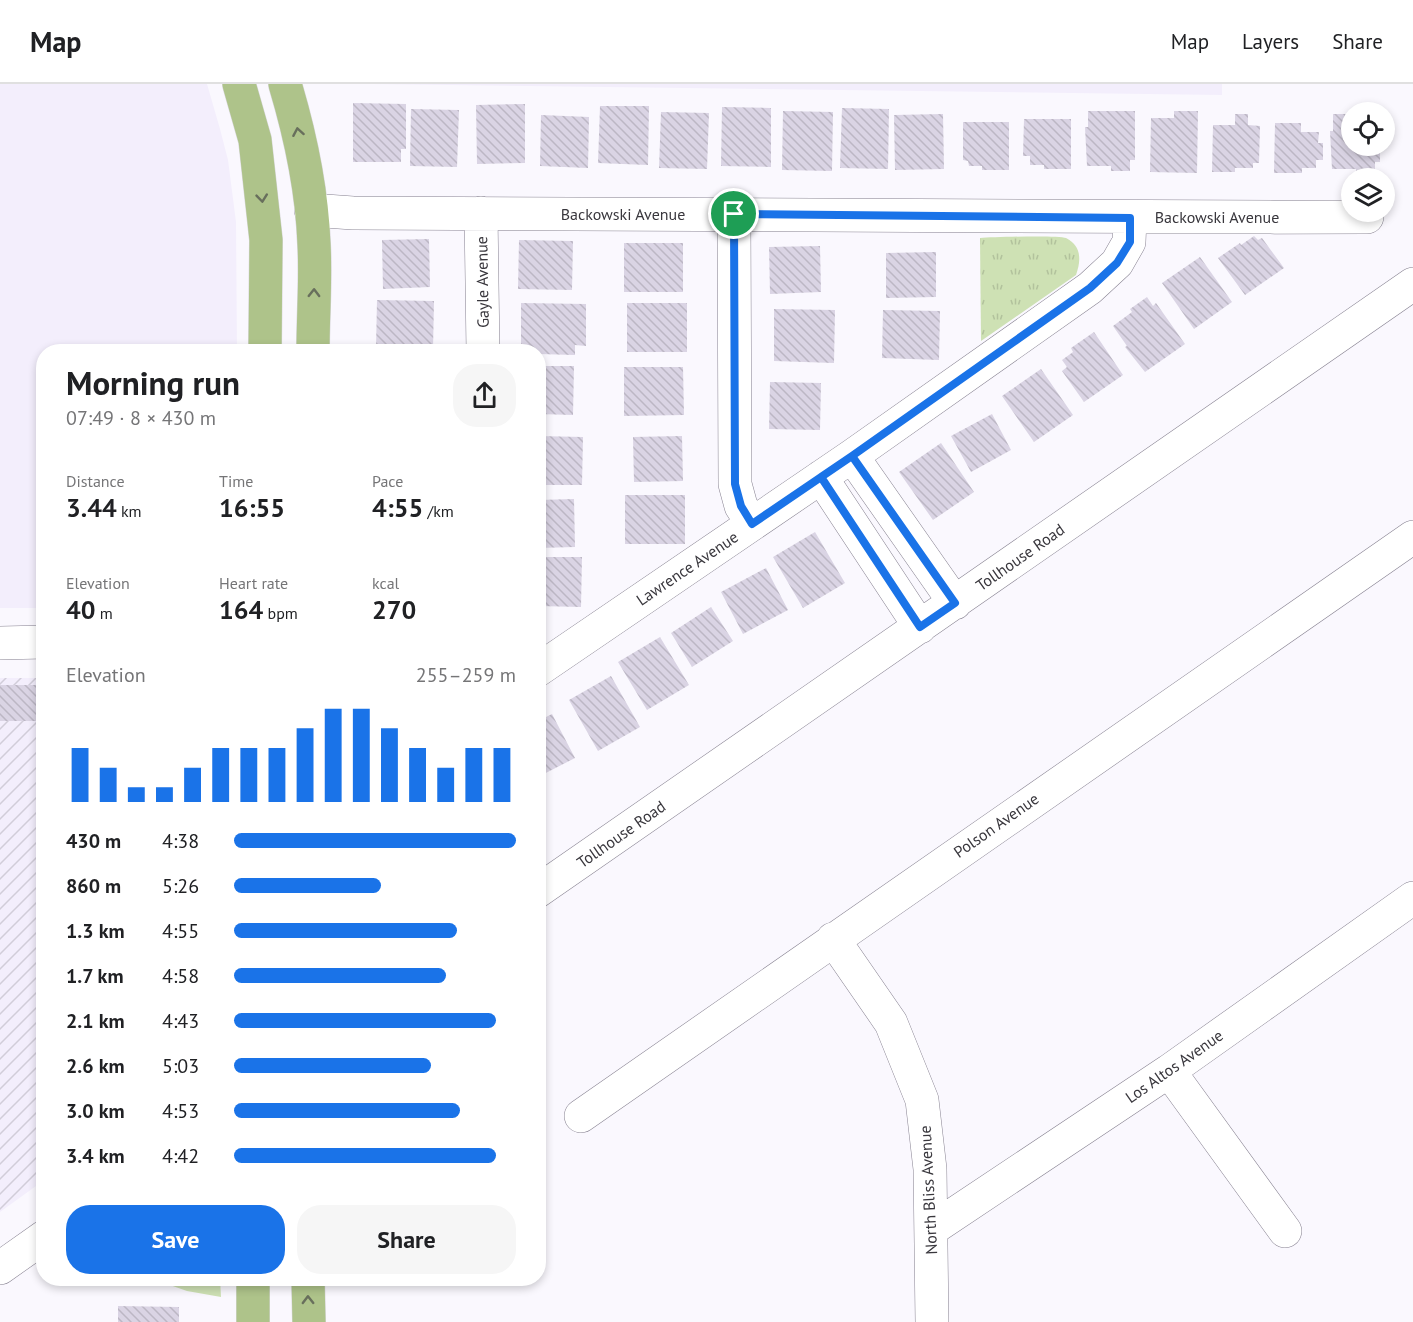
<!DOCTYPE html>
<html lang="en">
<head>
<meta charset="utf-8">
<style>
  :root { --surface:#fff; --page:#f6f6f6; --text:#202124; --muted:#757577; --line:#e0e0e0; --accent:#1a73e8 }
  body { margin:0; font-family:"PT Sans",sans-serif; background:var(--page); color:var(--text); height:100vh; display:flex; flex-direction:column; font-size:22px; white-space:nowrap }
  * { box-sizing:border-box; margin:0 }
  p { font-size:20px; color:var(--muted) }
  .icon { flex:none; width:33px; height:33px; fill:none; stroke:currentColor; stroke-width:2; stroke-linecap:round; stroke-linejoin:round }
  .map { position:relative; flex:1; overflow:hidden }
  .panel { position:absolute; left:36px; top:260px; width:510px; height:942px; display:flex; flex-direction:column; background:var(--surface); border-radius:24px; box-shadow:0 3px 9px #0003 }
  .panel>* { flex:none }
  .fabs { position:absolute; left:1341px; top:18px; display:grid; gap:12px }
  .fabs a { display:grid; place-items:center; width:54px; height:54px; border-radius:50%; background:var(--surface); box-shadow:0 3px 9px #0003; font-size:30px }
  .pin { position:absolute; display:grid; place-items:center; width:51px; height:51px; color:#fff; margin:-26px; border:3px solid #fff; border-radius:50%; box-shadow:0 2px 6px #0007 }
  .round { display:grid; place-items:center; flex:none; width:63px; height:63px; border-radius:24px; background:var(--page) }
  .overview { display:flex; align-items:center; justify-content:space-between; height:102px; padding:0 30px }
  h1 { font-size:33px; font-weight:800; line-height:45px }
  .metrics { display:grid; grid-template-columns:repeat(3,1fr); gap:9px; height:102px; padding:6px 30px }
  .metrics div { display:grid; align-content:center }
  .metrics b { font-size:26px; font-weight:800 }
  .metrics small { font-size:16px; font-weight:400 }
  .metrics p { font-size:16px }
  .chart { height:168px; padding:12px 30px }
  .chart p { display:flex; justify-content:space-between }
  .chart svg { width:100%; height:108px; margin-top:6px; stroke:var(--accent); stroke-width:6 }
  .primary-button { display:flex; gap:12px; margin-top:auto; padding:12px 30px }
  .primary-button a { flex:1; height:69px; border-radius:24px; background:var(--accent); color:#fff; font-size:24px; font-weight:800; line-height:69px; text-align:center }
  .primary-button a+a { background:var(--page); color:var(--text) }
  ul { padding:0 30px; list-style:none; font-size:20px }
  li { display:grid; grid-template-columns:96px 72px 1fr; align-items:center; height:45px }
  li i { height:15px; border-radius:8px; background:var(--accent) }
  header { display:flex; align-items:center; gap:36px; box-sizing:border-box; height:84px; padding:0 30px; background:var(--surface); border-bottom:2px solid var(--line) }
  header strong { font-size:28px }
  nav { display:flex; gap:33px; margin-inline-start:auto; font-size:21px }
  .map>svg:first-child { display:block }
</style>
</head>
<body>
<header>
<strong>Map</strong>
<nav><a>Map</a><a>Layers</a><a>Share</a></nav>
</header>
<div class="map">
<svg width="1413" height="1238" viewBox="0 0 1413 1238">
  <defs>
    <pattern id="industrial-furrows" width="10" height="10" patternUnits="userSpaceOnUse" patternTransform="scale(1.5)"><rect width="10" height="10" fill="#f3eefc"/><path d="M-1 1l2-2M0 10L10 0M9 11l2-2" fill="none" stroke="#d1cdd9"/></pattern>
    <pattern id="grass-tufts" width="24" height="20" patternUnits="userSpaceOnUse" patternTransform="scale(1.5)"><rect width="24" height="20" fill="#cee1b4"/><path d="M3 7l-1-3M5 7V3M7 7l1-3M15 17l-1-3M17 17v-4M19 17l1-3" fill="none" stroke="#b2c29c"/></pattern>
    <pattern id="building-back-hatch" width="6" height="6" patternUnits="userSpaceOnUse" patternTransform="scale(1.5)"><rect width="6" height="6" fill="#dad4e4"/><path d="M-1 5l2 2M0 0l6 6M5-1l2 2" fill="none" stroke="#bcb7c4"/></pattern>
  </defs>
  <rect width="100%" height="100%" fill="#faf8fe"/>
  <path fill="#f3eefc" d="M0 0H207L220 45 228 76 236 138 237 267H44L43 524H0Z
    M371 0H1222V11Z"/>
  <path fill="url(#industrial-furrows)" d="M0 594H43V1097L0 1128Z"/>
  <path fill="url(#grass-tufts)" d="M980 154C994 153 1058 151 1066 154 1082 162 1081 177 1076 191L981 257Z"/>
  <path fill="#cee1b4" d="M150 1194H220L221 1213 187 1207Z"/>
  <path fill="url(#building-back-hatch)" d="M353 19 406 20V65H401V78H353Z
    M525 20V79L477 80 476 21Z
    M600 22H649L648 81 598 79Z
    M722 23 771 24V83L721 82Z
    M842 24 889 25 888 85 840 84Z
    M411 25 459 26 457 83 410 82Z
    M783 27 833 28 832 87 782 86Z
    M1088 27H1135V76H1130V87H1111V82H1087L1085 43H1088Z
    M1174 27H1198L1197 89 1150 88 1151 34H1174Z
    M661 28 709 29 707 85 659 84Z
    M943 30 944 85 895 86 894 31Z
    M1235 30H1248V41L1260 42 1259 79H1253V84H1235V88H1212L1213 41H1235Z
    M1333 30H1352V62H1380V78H1375V90H1356V85H1332L1330 47H1333Z
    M541 31 589 33 588 84 540 82Z
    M1024 35H1071V85H1044V81H1030V72H1023Z
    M963 38H1009V86H982V82H969L968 77 963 76Z
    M1275 39H1301V48H1319L1318 59H1323V76H1316V84H1302V89H1274Z
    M1254 152 1258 156 1262 154 1284 184 1245 211 1218 174 1240 159 1241 161Z
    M429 155 430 203 383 205 382 156Z
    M519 156 573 157 572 206 518 205Z
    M624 159H683V208H624Z
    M820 162 821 208 770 210 769 163Z
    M936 168V213L886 214V169Z
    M1200 173 1232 218 1194 245 1162 199Z
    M1147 213 1153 222 1156 219 1185 260 1145 288 1125 263 1127 262 1113 242 1132 228 1130 225Z
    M377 216 434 217 433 265H376Z
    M521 219 586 220V262L575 261V271L538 270V267H521Z
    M627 219H687V268H627Z
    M774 225 835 226 834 279 774 277Z
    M883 226 940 227 939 276 882 274Z
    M1094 248 1123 291 1084 318 1062 287 1067 283 1062 276 1073 268 1071 264Z
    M538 282H574L573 331 538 330Z
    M624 283H683L684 331 624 332Z
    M1041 285 1073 331 1034 358 1002 312Z
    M770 298 821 299 820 346 769 345Z
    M992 330 1011 366 971 388 951 352Z
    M538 352 583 353 582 401H538Z
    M682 352 683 397 634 398 633 353Z
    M941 359 974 408 933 436 899 388Z
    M625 411H685V460H625Z
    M574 415 575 463 538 464V416Z
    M815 448 845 499 803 524 773 473Z
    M538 473H582L581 523 538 522Z
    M766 484 788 526 743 550 721 508Z
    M711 523 733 557 692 583 671 549Z
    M660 553 689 601 647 626 618 578Z
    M611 592 640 643 598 667 569 616Z
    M0 601H44V637H0Z
    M552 630 575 674 538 693V637Z
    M118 1222 179 1223V1238H118Z"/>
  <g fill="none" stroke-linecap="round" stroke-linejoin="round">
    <defs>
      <path id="minor" d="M311 126 353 129C691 129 1029 134 1367 133
        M481 129 483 267
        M734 130 735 400 741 422 752 439
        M852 372 955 519
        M821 393 920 543
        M0 559 44 558
        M538 586 852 372 1090 204 1117 179 1129 158 1130 134
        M538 807 1413 200
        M833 855 891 939 922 1016 930 1085 932 1238
        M1169 987 1285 1147
        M581 1032 1413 453
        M932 1145 1169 987 1413 814
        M0 1184 44 1153"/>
      <path id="major" d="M239 0 255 56 266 156 265 267
        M285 0C300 50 312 108 314 160 316 195 313 231 313 267
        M253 1194V1238
        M308 1194 309 1238"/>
    </defs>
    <use href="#minor" stroke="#878291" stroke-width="34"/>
    <use href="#major" stroke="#d7d7d8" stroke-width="34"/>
    <use href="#minor" stroke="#fff" stroke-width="33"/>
    <use href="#major" stroke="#aec38a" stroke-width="33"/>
  </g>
  <defs><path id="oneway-chevron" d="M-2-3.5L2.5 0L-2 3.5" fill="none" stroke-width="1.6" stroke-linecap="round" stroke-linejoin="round" transform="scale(1.5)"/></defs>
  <g stroke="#686f5c">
    <use href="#oneway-chevron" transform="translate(298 48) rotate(-100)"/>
    <use href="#oneway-chevron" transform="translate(262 114) rotate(84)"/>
    <use href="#oneway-chevron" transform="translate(314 209) rotate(-89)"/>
    <use href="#oneway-chevron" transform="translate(308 1216) rotate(-91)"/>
  </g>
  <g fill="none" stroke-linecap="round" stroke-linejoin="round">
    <defs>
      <path id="route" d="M734 130 735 400 741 422 752 440 852 372 955 519 920 543 821 393 852 372 1090 204 1117 179 1130 158V134L734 130"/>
    </defs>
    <use href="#route" stroke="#fff" stroke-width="12"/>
    <use href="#route" stroke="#1a73e8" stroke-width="8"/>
  </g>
  <g text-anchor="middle" stroke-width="5" stroke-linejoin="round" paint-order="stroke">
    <g font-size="16" fill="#39373d" stroke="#fff">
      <text x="623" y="136">Backowski Avenue</text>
      <text x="1217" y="139">Backowski Avenue</text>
      <text transform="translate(482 198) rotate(-91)" y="6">Gayle Avenue</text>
      <text transform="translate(1020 473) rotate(-35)" y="6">Tollhouse Road</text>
      <text transform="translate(687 484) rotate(-34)" y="6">Lawrence Avenue</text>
      <text transform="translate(996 741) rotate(-35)" y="6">Polson Avenue</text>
      <text transform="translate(621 750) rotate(-35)" y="6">Tollhouse Road</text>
      <text transform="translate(1174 982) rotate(-35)" y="6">Los Altos Avenue</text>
      <text transform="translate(928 1106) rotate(-93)" y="6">North Bliss Avenue</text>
    </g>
  </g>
</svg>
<div class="fabs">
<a><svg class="icon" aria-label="locate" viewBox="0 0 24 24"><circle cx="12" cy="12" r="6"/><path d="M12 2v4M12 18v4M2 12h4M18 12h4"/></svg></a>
<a><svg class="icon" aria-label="layers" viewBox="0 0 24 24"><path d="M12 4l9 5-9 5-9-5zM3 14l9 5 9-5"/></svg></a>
</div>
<div class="pin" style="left:734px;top:130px;background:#1e9e55"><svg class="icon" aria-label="arrive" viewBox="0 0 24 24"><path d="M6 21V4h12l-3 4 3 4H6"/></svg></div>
<section class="panel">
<div class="overview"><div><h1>Morning run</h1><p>07:49 · 8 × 430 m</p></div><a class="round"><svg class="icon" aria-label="share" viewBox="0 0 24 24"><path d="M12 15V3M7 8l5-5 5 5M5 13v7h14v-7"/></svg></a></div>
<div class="metrics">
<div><p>Distance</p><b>3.44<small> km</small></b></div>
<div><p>Time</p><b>16:55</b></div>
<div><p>Pace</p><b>4:55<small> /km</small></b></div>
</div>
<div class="metrics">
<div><p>Elevation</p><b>40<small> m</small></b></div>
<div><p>Heart rate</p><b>164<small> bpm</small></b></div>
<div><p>kcal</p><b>270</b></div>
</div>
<div class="chart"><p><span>Elevation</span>255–259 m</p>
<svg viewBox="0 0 160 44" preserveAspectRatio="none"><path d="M5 44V22M15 44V30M25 44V38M35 44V38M45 44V30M55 44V22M65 44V22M75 44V22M85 44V14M95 44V6M105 44V6M115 44V14M125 44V22M135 44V30M145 44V22M155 44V22"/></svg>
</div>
<ul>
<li><b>430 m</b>4:38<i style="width:100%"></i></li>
<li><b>860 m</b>5:26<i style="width:52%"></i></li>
<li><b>1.3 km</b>4:55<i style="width:79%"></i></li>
<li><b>1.7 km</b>4:58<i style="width:75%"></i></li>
<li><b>2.1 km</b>4:43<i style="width:93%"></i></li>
<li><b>2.6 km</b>5:03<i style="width:70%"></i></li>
<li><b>3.0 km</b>4:53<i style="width:80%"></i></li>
<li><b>3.4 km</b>4:42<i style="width:93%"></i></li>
</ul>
<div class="primary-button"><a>Save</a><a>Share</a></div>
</section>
</div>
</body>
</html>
